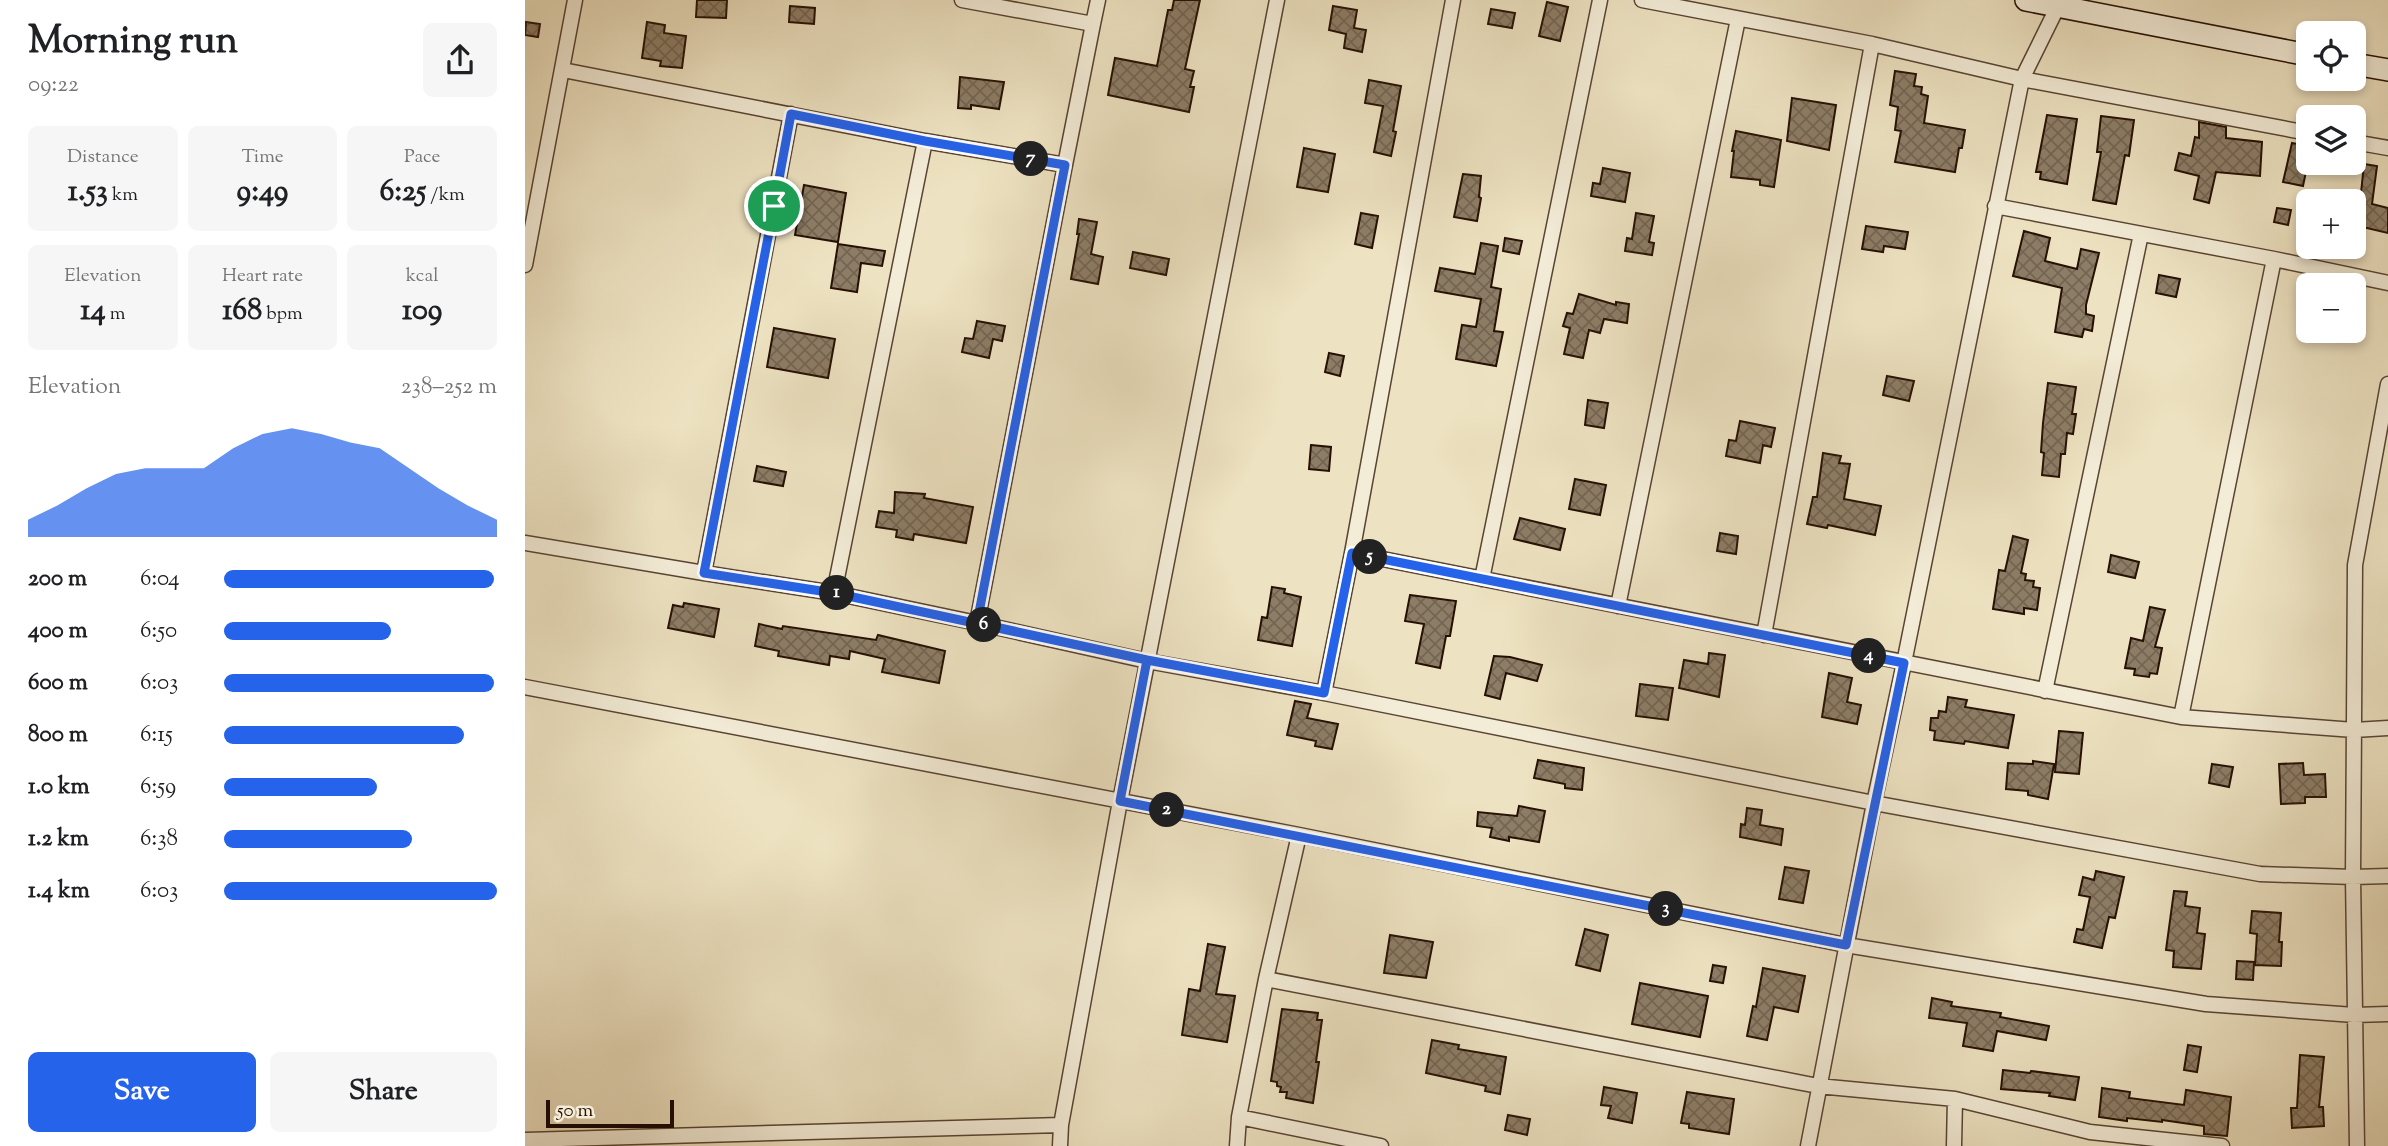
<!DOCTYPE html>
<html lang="en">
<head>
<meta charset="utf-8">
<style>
  :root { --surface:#fff; --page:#f6f6f6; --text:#202124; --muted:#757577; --accent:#2563eb }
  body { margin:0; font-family:"Sorts Mill Goudy",serif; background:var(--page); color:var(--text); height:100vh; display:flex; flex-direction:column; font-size:26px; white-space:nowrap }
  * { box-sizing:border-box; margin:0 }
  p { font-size:23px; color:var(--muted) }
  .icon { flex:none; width:38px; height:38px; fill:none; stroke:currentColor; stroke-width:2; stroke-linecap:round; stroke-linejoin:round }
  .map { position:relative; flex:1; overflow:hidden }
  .side { display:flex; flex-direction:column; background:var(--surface); width:525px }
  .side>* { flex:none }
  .tools { position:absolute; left:1771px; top:21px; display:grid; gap:14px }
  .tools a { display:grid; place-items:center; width:70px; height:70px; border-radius:10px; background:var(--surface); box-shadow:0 4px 10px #0003; font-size:35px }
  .scale { position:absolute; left:21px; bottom:18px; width:128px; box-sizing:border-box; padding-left:7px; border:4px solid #261004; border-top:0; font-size:19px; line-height:24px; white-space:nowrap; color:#261004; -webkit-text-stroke:5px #f3ecd7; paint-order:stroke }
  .pin { position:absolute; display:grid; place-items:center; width:60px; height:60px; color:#fff; margin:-30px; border:4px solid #fff; border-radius:50%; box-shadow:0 2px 7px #0007 }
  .km { position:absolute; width:35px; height:35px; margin:-18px; border-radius:50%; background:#222; color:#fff; font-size:19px; line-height:35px; text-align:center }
  .round { display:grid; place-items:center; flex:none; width:74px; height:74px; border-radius:10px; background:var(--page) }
  .summary { display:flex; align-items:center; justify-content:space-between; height:119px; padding:0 28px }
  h1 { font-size:38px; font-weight:800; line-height:52px }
  .stats { display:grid; grid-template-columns:repeat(3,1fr); gap:10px; height:119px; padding:7px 28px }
  .stats div { display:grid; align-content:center; border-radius:10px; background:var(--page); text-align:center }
  .stats b { font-size:30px; font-weight:800 }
  .stats small { font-size:19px; font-weight:400 }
  .stats p { font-size:19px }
  .chart { height:196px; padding:14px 28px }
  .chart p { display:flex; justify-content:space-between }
  .chart svg { width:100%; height:126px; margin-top:7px; fill:var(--accent); opacity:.7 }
  .button { display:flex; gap:14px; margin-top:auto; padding:14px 28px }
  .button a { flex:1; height:80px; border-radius:10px; background:var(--accent); color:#fff; font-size:28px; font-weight:800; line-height:80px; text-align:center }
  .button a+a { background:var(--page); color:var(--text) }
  ul { padding:0 28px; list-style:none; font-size:23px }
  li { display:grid; grid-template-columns:112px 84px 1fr; align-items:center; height:52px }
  li i { height:18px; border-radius:9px; background:var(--accent) }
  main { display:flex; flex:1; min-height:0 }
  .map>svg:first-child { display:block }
</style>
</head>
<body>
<main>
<section class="side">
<div class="summary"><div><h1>Morning run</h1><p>09:22</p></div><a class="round"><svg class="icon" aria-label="share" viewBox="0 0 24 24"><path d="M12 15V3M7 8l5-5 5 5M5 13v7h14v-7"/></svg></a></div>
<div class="stats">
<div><p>Distance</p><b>1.53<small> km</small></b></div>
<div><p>Time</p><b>9:49</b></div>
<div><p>Pace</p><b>6:25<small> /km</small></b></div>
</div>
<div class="stats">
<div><p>Elevation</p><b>14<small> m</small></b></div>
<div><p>Heart rate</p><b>168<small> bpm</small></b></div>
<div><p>kcal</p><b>109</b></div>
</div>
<div class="chart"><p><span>Elevation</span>238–252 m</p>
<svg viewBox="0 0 160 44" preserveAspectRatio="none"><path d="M0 44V38L10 33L20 27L30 22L40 20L50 20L60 20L70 13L80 8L90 6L100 8L110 11L120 13L130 20L140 27L150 33L160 38V44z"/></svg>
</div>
<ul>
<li><b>200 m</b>6:04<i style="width:99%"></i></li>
<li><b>400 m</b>6:50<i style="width:61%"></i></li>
<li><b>600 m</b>6:03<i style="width:99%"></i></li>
<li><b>800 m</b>6:15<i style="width:88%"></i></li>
<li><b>1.0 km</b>6:59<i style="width:56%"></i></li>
<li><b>1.2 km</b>6:38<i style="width:69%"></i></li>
<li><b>1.4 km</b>6:03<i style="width:100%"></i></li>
</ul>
<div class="button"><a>Save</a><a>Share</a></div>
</section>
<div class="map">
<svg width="1863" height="1146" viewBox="0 0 1863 1146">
  <defs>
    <pattern id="building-cross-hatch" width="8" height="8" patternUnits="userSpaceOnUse" patternTransform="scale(1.75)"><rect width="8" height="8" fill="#8d7d66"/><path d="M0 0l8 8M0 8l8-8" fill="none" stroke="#736552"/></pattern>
  </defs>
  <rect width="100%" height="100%" fill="#ede2c1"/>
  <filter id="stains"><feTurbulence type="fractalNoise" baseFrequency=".00286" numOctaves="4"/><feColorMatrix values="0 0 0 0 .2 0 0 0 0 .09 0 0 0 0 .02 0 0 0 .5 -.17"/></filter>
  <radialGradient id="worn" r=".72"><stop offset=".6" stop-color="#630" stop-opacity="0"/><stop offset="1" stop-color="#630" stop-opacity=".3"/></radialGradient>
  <path fill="url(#building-cross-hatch)" stroke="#261004" stroke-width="2" d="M172 0H202L201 18 171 17Z
    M649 0H675L660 69 669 71 665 87H669L664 112 583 95 590 58 632 66 643 10H647Z
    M1022 2 1043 7 1035 41 1014 36Z
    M265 6 290 8 289 24 264 22Z
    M808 6 832 10 829 28 841 30 837 52 819 48 821 34 804 30Z
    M966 9 990 13 987 28 963 24Z
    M1 22 15 24 13 37 0 35Z
    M122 22 140 25 139 33 161 36 157 68 135 66 136 61 117 58Z
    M1370 71 1391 74 1389 86 1397 87 1396 94 1403 96 1399 123 1440 130 1437 148H1434L1430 172 1370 162 1376 131 1370 130 1373 107 1365 105Z
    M435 77 479 82 474 109 446 105V109L433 108Z
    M844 80 876 86 868 131 871 132 866 156 849 152 858 106 840 103Z
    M1267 98 1311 105 1304 150 1262 141Z
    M1522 115 1552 119 1542 184 1515 179 1516 172H1511Z
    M1576 116 1609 120 1604 156 1600 155 1591 204 1568 200 1576 152H1572Z
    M1674 122 1701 127V138L1737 142 1735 176 1691 172 1684 203 1669 199 1674 176 1650 170 1654 153 1666 156 1670 137 1674 138Z
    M1211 131 1256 140 1249 187 1235 185V180L1206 177 1209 151H1207Z
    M1767 143 1783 146V162L1778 186 1758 182Z
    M779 148 810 154 803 192 772 187Z
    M1839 164 1852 166 1847 204 1863 208V233L1829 225 1836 193Z
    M1078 168 1105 173 1100 202 1066 196 1068 183 1075 184Z
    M938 174 956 176 954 197 956 198 952 221 929 217Z
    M279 185 321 193 313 242 270 235Z
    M1752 208 1766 210 1763 225 1749 222Z
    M836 213 853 216 847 248 830 244Z
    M1111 213 1129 216 1124 242 1129 243 1127 255 1100 251 1102 238 1107 239Z
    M554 219 572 222 566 254 578 257 573 284 546 279 554 234H552Z
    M1341 226 1383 232 1380 249 1359 246 1358 252 1337 249Z
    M1499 231 1525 238 1520 261 1552 269 1556 249 1574 253 1561 305V314L1569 316 1567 331 1559 329 1557 337 1530 332 1537 288 1488 276Z
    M980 238 997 241 994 254 978 251Z
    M956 243 973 246 966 287 976 289 969 331 978 332 971 366 931 359 937 325 951 327 956 299 910 291 915 268 950 274Z
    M313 244 360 251 357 266 336 263 332 292 306 288Z
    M608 252 644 259 641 275 605 268Z
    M1634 275 1655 279 1651 297 1631 293Z
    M1054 294 1091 305V302L1104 304 1102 323 1079 319 1075 333 1064 330 1058 358 1039 354 1045 328 1038 326 1042 313 1048 314Z
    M452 321 480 326 477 341 468 339 464 358 437 352 440 338 448 339Z
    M249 328 310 339 303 378 242 367Z
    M804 353 819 356 815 376 800 372Z
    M1362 376 1389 381 1384 401 1358 395Z
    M1523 383 1551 387 1547 414H1551L1548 434 1542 433 1540 454H1536L1534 477 1517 475 1519 453 1516 452 1518 423Z
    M1063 400 1083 403 1079 428 1060 425Z
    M1215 421 1250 428 1246 447 1238 445 1235 463 1201 456 1204 440 1211 441Z
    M786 445 806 447 804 471 784 469Z
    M1298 453 1316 456 1314 463 1325 464 1319 499 1356 506 1350 535 1303 525 1302 528 1282 524 1288 497H1292Z
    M232 466 261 472 258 486 229 481Z
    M1050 479 1081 485 1075 515 1044 509Z
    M370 492 400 494 399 498 448 507 441 543 389 534 388 540 371 537 372 530 351 527 354 511 369 513Z
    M995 518 1040 529 1035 550 989 539Z
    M1195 533 1213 536 1211 554 1192 551Z
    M1488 536 1503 540 1496 573 1501 574 1500 580 1509 581 1508 587 1515 588 1512 610 1499 608V614L1468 609 1474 570 1480 571Z
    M1586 555 1614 562 1610 578 1583 572Z
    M747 587 760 589 759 593 776 597 767 646 733 640 737 617 742 618Z
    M885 595 931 601 925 636H921L915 668 891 663 899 624 880 621Z
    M159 603 194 609 189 637 143 628 148 605 158 607Z
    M1625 607 1640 610 1630 647 1637 648 1632 674 1625 673 1624 677 1609 675 1610 669 1600 668 1606 638 1618 641Z
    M234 624 257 629 258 626 351 640 353 635 420 651 414 683 357 672 360 659 325 651 324 659 305 656 304 665 253 656 254 651 230 646Z
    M1184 653 1200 655 1194 697 1154 688 1159 660 1183 664Z
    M969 656 985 657 1017 665 1012 681 981 673 975 699 960 695Z
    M1304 673 1327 678 1322 702 1336 705 1332 724 1297 717Z
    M1115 684 1148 688 1143 720 1111 716Z
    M1423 697 1442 700 1440 707 1489 715 1483 748 1440 741 1439 744 1409 740 1410 731 1405 730 1406 718H1413L1414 711 1421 712Z
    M770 701 786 704 782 718 813 724 807 749 790 746 791 741 762 735Z
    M1534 731 1558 733 1554 774 1530 772Z
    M1013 760 1059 768 1057 790 1040 788V784L1009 778Z
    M1508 761 1529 764 1523 799 1503 795V791L1481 789 1483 763 1508 764Z
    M1778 763 1779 775 1800 774 1801 797H1780V803L1756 804 1754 764Z
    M1687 764 1708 767 1704 787 1684 783Z
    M994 806 1020 811 1014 842 984 837V841L965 837 967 828 952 826 953 812 992 816Z
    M1222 808 1237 810 1235 825 1258 829 1256 845 1215 837 1216 824 1220 825Z
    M1260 867 1284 871 1278 903 1254 899Z
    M1571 871 1599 877 1590 918 1584 917 1577 948 1549 942 1552 929 1558 930 1565 897 1554 895 1558 877 1569 880Z
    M1649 891 1662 892 1660 906 1675 908 1672 933 1680 934 1676 969 1648 967 1649 951 1641 950Z
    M1727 911 1756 913 1754 942H1757L1756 966 1730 965 1732 934 1725 933Z
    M1060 929 1083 935 1075 971 1051 965Z
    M865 935 908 942 901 978 859 973Z
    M683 944 700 947 691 994 710 996 702 1042 657 1035 664 989 675 991Z
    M1712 961 1729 962 1728 980 1711 979Z
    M1188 965 1201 967 1198 983 1185 981Z
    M1238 968 1280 976 1273 1012 1249 1007 1242 1040 1222 1036 1228 1006 1231 1007Z
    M1115 983 1183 996 1175 1037 1107 1024Z
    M1407 998 1427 1002 1426 1006 1476 1013 1475 1017 1524 1026 1521 1040 1472 1031 1468 1051 1438 1046 1442 1023 1404 1018Z
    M757 1009 793 1013 792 1020H797L791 1062H794L788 1103 761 1098 762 1092H755L756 1087 752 1086V1082L746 1081Z
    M907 1040 934 1045 933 1049 981 1057 975 1094 960 1091 961 1086 901 1073Z
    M1663 1045 1676 1047 1672 1072 1659 1070Z
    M1775 1055 1799 1057 1794 1107H1798L1799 1126 1767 1128 1766 1108H1772Z
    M1478 1070 1505 1073 1506 1071 1554 1077 1550 1100 1524 1096 1525 1093 1476 1089Z
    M1079 1087 1112 1093 1107 1123 1083 1118 1086 1106 1076 1105Z
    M1577 1088 1605 1092 1604 1098 1659 1105 1661 1090 1706 1097 1702 1136 1679 1134V1126L1637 1120V1122L1602 1118V1121L1574 1117Z
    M1162 1092 1209 1099 1204 1134 1164 1128V1124L1156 1123Z
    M983 1115 1005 1119 1002 1135 980 1130Z"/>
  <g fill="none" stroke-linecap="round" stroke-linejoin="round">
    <defs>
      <path id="street" d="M437 0 568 24 573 0
        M1117 0 1347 44 1497 79 1783 133
        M38 70 400 141 540 165 568 24
        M266 114 179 573 309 593 452 623
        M1829 142 1863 148
        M540 165 452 623 622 661 799 693 1349 803 1735 874 1828 877 1863 876
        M1470 206 1749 259 1863 283
        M0 265 50 0
        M0 543 179 573
        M827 553 1656 717 1829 730 1863 728
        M957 579 1075 0
        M309 593 400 141
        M1093 606 1213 19
        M1239 635 1347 44
        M0 687 774 835 1321 945 1681 1004 1829 1015 1863 1014
        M1520 691 1616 234
        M799 693 827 553 928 0
        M1656 717 1749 259
        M741 979 1293 1086 1430 1099 1565 1132 1697 1146
        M714 1117 856 1146
        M0 1140 536 1125
        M535 1146 536 1125 595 801 752 0
        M712 1146 714 1117 741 979 774 835
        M1283 1146 1349 803 1379 663 1497 79 1536 0
        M1429 1146 1430 1099
        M1832 1146 1828 877 1830 565 1863 384"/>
      <path id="secondary" d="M1501 0 1783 55
        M1829 64 1863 70"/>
    </defs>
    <use href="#street" stroke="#584433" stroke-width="17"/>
    <use href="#secondary" stroke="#261004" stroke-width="24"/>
    <use href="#street" stroke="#f3ecd7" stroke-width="14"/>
    <use href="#secondary" stroke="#f3ecd7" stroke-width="21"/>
  </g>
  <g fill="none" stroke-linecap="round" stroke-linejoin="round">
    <defs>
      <path id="route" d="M249 206 179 573 309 593 622 660 595 801 1321 945 1379 663 827 553 799 693 622 660 452 623 540 165 400 141 266 114 249 206"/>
    </defs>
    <use href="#route" stroke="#fff" stroke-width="14"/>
    <use href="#route" stroke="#2563eb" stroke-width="9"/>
  </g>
  <rect width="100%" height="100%" filter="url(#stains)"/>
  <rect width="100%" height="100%" fill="url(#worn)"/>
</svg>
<div class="tools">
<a><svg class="icon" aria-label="locate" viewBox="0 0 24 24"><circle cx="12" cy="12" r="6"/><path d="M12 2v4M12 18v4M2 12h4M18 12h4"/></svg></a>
<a><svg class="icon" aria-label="layers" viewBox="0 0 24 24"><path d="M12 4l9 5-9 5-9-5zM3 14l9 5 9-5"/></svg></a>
<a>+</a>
<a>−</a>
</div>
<div class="scale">50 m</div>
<div class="pin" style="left:249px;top:206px;background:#1e9e55"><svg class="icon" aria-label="arrive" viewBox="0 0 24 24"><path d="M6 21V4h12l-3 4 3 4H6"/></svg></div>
<b class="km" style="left:312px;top:593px">1</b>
<b class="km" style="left:642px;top:810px">2</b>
<b class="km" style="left:1141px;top:909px">3</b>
<b class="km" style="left:1344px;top:656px">4</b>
<b class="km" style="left:845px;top:557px">5</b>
<b class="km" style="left:459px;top:625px">6</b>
<b class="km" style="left:506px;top:159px">7</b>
</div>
</main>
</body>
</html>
